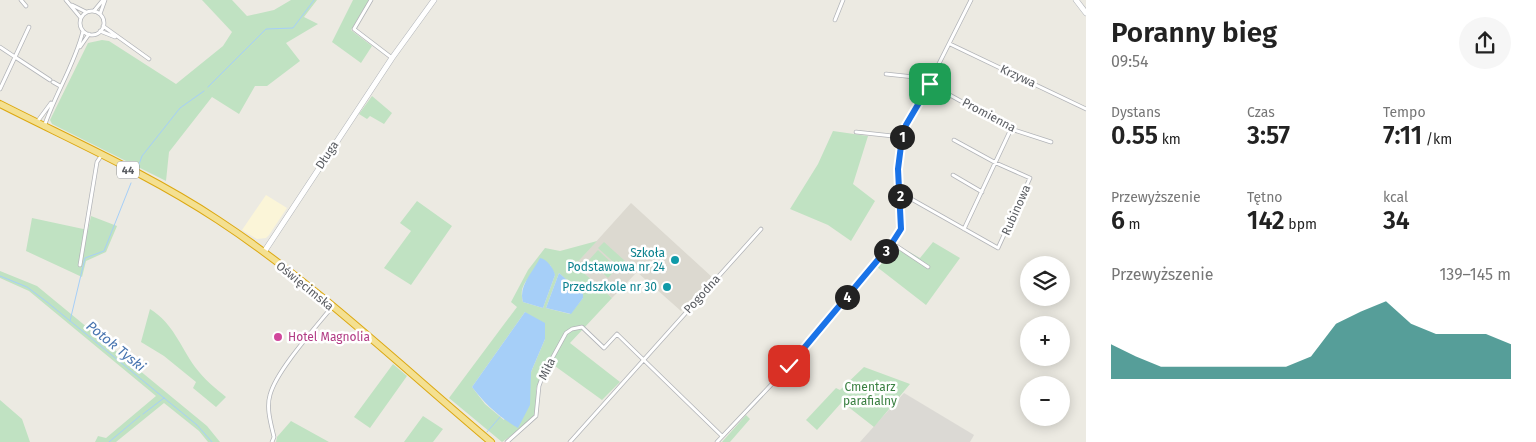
<!DOCTYPE html>
<html lang="pl">
<head>
<meta charset="utf-8">
<style>
  :root { --surface:#fff; --page:#f6f6f6; --text:#222; --muted:#767676; --accent:#0f766e }
  body { margin:0; font-family:"Fira Sans",sans-serif; background:var(--page); color:var(--text); height:100vh; display:flex; flex-direction:column; font-size:19px; white-space:nowrap }
  * { box-sizing:border-box; margin:0 }
  p { font-size:16px; color:var(--muted) }
  .icon { flex:none; width:28px; height:28px; fill:none; stroke:currentColor; stroke-width:2; stroke-linecap:round; stroke-linejoin:round }
  .map { position:relative; flex:1; overflow:hidden }
  .panel { display:flex; flex-direction:column; background:var(--surface); width:450px }
  .panel>* { flex:none }
  .buttons { position:absolute; left:1020px; top:256px; display:grid; gap:10px }
  .buttons a { display:grid; place-items:center; width:50px; height:50px; border-radius:50%; background:var(--surface); box-shadow:0 2px 12px #0003; font-size:25px }
  .pin { position:absolute; display:grid; place-items:center; width:42px; height:42px; color:#fff; margin:-21px; border-radius:10px; box-shadow:0 2px 8px #0006 }
  .km { position:absolute; width:25px; height:25px; margin:-12px; border-radius:50%; background:#222; color:#fff; font-size:14px; line-height:25px; text-align:center }
  .round { display:grid; place-items:center; flex:none; width:52px; height:52px; border-radius:26px; background:var(--page) }
  .summary { display:flex; align-items:center; justify-content:space-between; height:85px; padding:0 25px }
  h1 { font-size:28px; font-weight:600; line-height:38px }
  .stats { display:grid; grid-template-columns:repeat(3,1fr); gap:8px; height:85px; padding:5px 25px }
  .stats div { display:grid; align-content:center }
  .stats b { font-size:25px; font-weight:600 }
  .stats small { font-size:14px; font-weight:400 }
  .stats p { font-size:14px }
  .chart { height:140px; padding:10px 25px }
  .chart p { display:flex; justify-content:space-between }
  .chart svg { width:100%; height:90px; margin-top:5px; fill:var(--accent); opacity:.7 }
  main { display:flex; flex:1; min-height:0 }
  .map>svg:first-child { display:block }
</style>
</head>
<body>
<main>
<div class="map">
<svg width="1086" height="442" viewBox="0 0 1086 442">
  <rect width="100%" height="100%" fill="#eceae2"/>
  <path fill="#fbf5d8" d="M266 195 287 208 269 235 266 238 257 239 242 230Z"/>
  <path fill="#dbd9d4" d="M904 393 974 435 970 442H860Z"/>
  <path fill="#dcd9d0" d="M631 203 712 277 681 311 637 272 612 298 575 265Z"/>
  <path fill="#c0e2c2" fill-rule="evenodd" d="M202 0H232L247 16 274 10 291 0H317L304 17 318 24 286 43 300 61 267 86H255L239 114 212 97 169 152 166 181 52 124 50 120 88 43 102 40 109 41 176 84 223 46 232 32Z
    M353 0H369L351 30 372 46 361 63 332 42Z
    M372 96 392 113 384 124 370 116 367 119 359 114Z
    M833 131 868 136 853 184 875 201 851 241 828 225 790 209 818 164Z
    M417 201 452 226 411 285 384 268 411 231 400 223Z
    M91 216 117 226 106 252 86 261 82 277 26 251 32 218 88 230Z
    M597 241 575 265 612 298 570 343 620 382 602 400 548 361 536 389V413L518 431 502 442 449 398 517 307 511 302 528 270 545 248 560 251ZM550 265 555 275 543 308 523 302C517 282 534 272 550 265ZM559 273 582 294 583 298 570 314 546 308ZM525 312 545 339 531 372 504 420 485 404 472 387Z
    M604 242 625 261 619 267 598 248Z
    M933 242 960 258 926 305 877 267 897 245 920 258Z
    M598 250 617 268 608 278 589 260Z
    M0 271 37 286 207 426 220 442H208L199 431 164 403 116 442H95L98 436 106 438 156 396 29 291 0 278Z
    M150 309C173 323 180 346 195 367 204 379 215 388 226 397L216 407 193 388 196 382 164 356 141 342Z
    M393 364 407 376 370 428 354 417Z
    M864 367 910 384 874 427 842 402 817 430 806 420 836 388 840 390Z
    M0 400 22 419 30 442H0Z
    M746 415 750 419 730 442H722Z
    M423 416 443 429 433 442H404Z
    M291 421 329 442H276L277 437Z"/>
  <path fill="#a6cff8" d="M540 258C547 259 554 269 555 275L543 308 523 302C518 286 533 272 540 258Z
    M559 273 583 294V298L571 314 546 308Z
    M525 312 545 323V339L531 372 530 405 518 428C499 417 485 404 472 387Z"/>
  <g fill="none" stroke-linecap="round" stroke-linejoin="round">
    <path stroke="#a6cff8" stroke-width="1" d="M208 87 266 29 293 28 314 0
      M138 167 142 156 180 108 204 91
      M0 276 27 287 47 302 197 425 212 442
      M70 321 85 258 104 251 131 183
      M143 414 164 398
      M487 432 500 417
      M109 442 140 416"/>
    <defs>
      <path id="street" d="M21 0 26 6
        M66 0 81 18
        M371 0 354 29 392 58
        M72 5 86 12
        M94 11 103 0
        M80 23a12 12 0 1 1 24 0a12 12 0 1 1-24 0Z
        M100 14 105 0
        M835 20 843 0
        M103 26 149 59
        M29 27 15 57 50 80
        M100 31 115 37
        M950 44 1086 109
        M0 47 15 57 0 89
        M80 47 89 34
        M886 74 933 79
        M53 82 60 86
        M930 84 1011 129 1051 142
        M37 122 51 103
        M44 127C55 94 75 64 83 31
        M856 132 902 137
        M953 175 982 192
        M900 195 906 196 998 248 1030 178 996 163 954 140
        M964 229 1011 129
        M892 243 928 267
        M80 265 97 162 101 156
        M272 442 274 437C271 424 266 408 270 395 276 371 315 328 332 307
        M507 442 536 416 539 386 543 375 566 333 572 329 582 327 604 348 617 334 722 436
        M570 442 761 229
        M717 442 789 366 892 243 901 229 898 169 902 137 971 0"/>
      <path id="secondary" d="M1076 0 1086 13
        M264 252 392 58 434 0"/>
      <path id="highway" d="M0 104C73 141 150 175 218 220 314 283 402 367 491 442"/>
    </defs>
    <use href="#street" stroke="#b2b4b8" stroke-width="4.5"/>
    <use href="#secondary" stroke="#b1b4b9" stroke-width="6"/>
    <use href="#highway" stroke="#dca812" stroke-width="8"/>
    <use href="#street" stroke="#fff" stroke-width="3"/>
    <use href="#secondary" stroke="#fff" stroke-width="5"/>
    <use href="#highway" stroke="#f4e091" stroke-width="6"/>
  </g>
  <g fill="none" stroke-linecap="round" stroke-linejoin="round">
    <defs>
      <path id="route" d="M789 366 892 243 901 229 898 169 902 138 906 125 930 84"/>
    </defs>
    <use href="#route" stroke="#fff" stroke-width="10"/>
    <use href="#route" stroke="#1a73e8" stroke-width="6"/>
  </g>
  <g fill="#0f9aa8" stroke="#fff" stroke-width="2">
    <circle cx="675" cy="260" r="5"/>
    <circle cx="667" cy="287" r="5"/>
  </g>
  <circle fill="#d1479c" stroke="#fff" stroke-width="2" cx="278" cy="337" r="5"/>
  <g text-anchor="middle" stroke-width="5" stroke-linejoin="round" paint-order="stroke">
    <rect fill="#fff" stroke="#8c8e91" stroke-width="1" x="117" y="161.5" width="22" height="17" rx="4"/>
    <g font-size="11" font-weight="bold" fill="#5a5d62">
      <text x="128" y="174">44</text>
    </g>
    <g font-size="12" fill="#5a5d62" stroke="#fff">
      <text transform="translate(1018 76) rotate(25)" y="4">Krzywa</text>
      <text transform="translate(989 115) rotate(28)" y="4">Promienna</text>
      <text transform="translate(327 155) rotate(-56)" y="4">Długa</text>
      <text transform="translate(1016 210) rotate(-66)" y="4">Rubinowa</text>
      <text transform="translate(305 286) rotate(39)" y="4">Oświęcimska</text>
      <text transform="translate(702 294) rotate(-48)" y="4">Pogodna</text>
      <text transform="translate(547 369) rotate(-64)" y="4">Miła</text>
    </g>
    <g font-size="12" fill="#0d838f" stroke="#fff" text-anchor="end">
      <text x="665" y="257">Szkoła<tspan x="665" dy="14">Podstawowa nr 24</tspan></text>
      <text x="657" y="291">Przedszkole nr 30</text>
    </g>
    <g font-size="12" fill="#b23c85" stroke="#fff" text-anchor="start">
      <text x="288" y="341">Hotel Magnolia</text>
    </g>
    <g font-size="12" fill="#3b8042" stroke="#fff">
      <text x="870" y="391">Cmentarz<tspan x="870" dy="14">parafialny</tspan></text>
    </g>
    <g font-size="14" font-style="italic" fill="#4875b0" stroke="#fff">
      <text transform="translate(116 346) rotate(39)" y="5">Potok Tyski</text>
    </g>
  </g>
</svg>
<div class="buttons">
<a><svg class="icon" aria-label="layers" viewBox="0 0 24 24"><path d="M12 4l9 5-9 5-9-5zM3 14l9 5 9-5"/></svg></a>
<a>+</a>
<a>−</a>
</div>
<div class="pin" style="left:930px;top:84px;background:#1e9e55"><svg class="icon" aria-label="arrive" viewBox="0 0 24 24"><path d="M6 21V4h12l-3 4 3 4H6"/></svg></div>
<div class="pin" style="left:789px;top:366px;background:#d93025"><svg class="icon" aria-label="check" viewBox="0 0 24 24"><path d="M5 12l5 5 9-10"/></svg></div>
<b class="km" style="left:902px;top:137px">1</b>
<b class="km" style="left:900px;top:196px">2</b>
<b class="km" style="left:886px;top:251px">3</b>
<b class="km" style="left:847px;top:297px">4</b>
</div>
<section class="panel">
<div class="summary"><div><h1>Poranny bieg</h1><p>09:54</p></div><a class="round"><svg class="icon" aria-label="share" viewBox="0 0 24 24"><path d="M12 15V3M7 8l5-5 5 5M5 13v7h14v-7"/></svg></a></div>
<div class="stats">
<div><p>Dystans</p><b>0.55<small> km</small></b></div>
<div><p>Czas</p><b>3:57</b></div>
<div><p>Tempo</p><b>7:11<small> /km</small></b></div>
</div>
<div class="stats">
<div><p>Przewyższenie</p><b>6<small> m</small></b></div>
<div><p>Tętno</p><b>142<small> bpm</small></b></div>
<div><p>kcal</p><b>34</b></div>
</div>
<div class="chart"><p><span>Przewyższenie</span>139–145 m</p>
<svg viewBox="0 0 160 44" preserveAspectRatio="none"><path d="M0 44V27L10 33L20 38L30 38L40 38L50 38L60 38L70 38L80 33L90 17L100 11L110 6L120 17L130 22L140 22L150 22L160 27V44z"/></svg>
</div>
</section>
</main>
</body>
</html>
